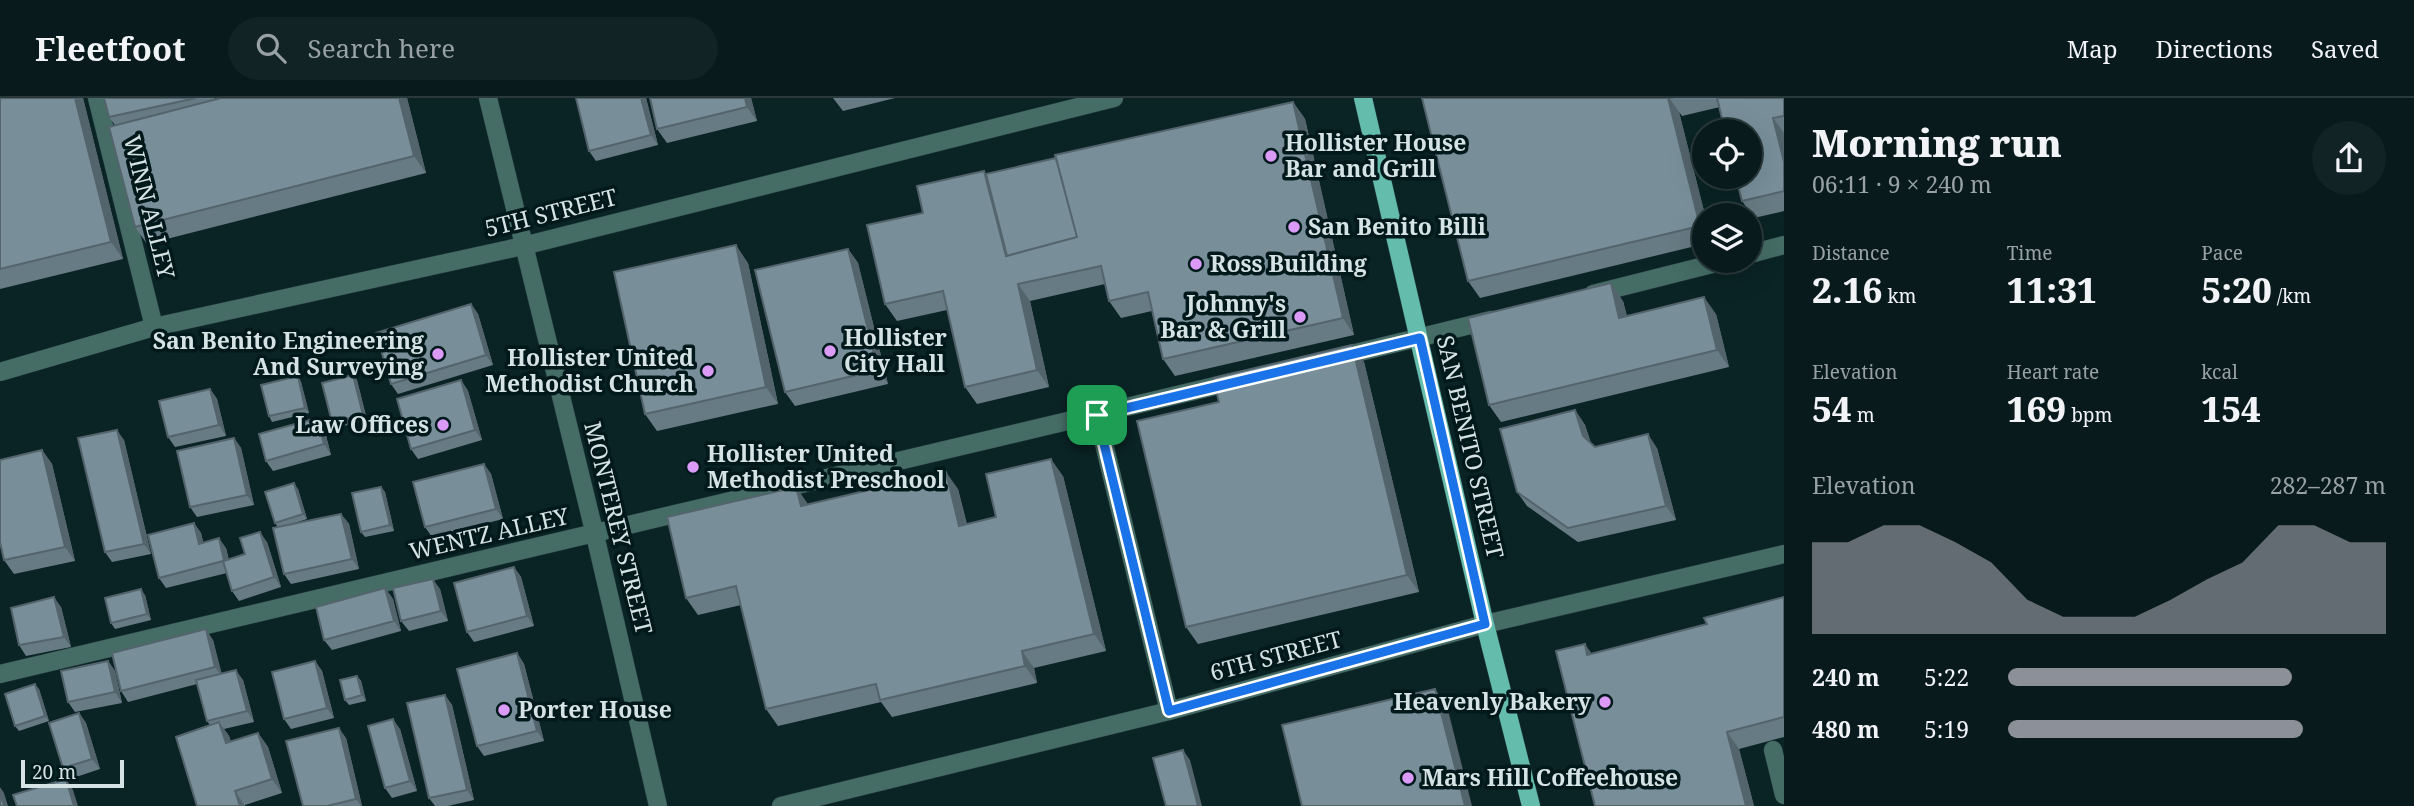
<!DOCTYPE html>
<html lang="en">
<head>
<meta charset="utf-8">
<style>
  :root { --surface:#081a1c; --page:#112325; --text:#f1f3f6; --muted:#98a1a3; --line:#29383b; --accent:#8c9099 }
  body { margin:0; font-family:"Noto Serif",serif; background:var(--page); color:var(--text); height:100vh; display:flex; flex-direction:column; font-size:26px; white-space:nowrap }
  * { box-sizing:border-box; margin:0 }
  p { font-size:23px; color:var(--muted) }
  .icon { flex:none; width:38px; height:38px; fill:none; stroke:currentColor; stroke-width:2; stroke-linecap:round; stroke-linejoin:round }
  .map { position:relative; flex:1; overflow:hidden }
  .details { display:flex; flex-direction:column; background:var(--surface); width:630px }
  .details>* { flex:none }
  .controls { position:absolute; left:1692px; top:21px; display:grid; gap:14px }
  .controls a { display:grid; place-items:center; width:70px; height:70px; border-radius:50%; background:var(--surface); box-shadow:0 7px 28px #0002,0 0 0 2px var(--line); font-size:35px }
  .scale { position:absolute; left:21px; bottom:18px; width:103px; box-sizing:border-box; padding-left:7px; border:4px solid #d5e3e5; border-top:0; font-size:19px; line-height:24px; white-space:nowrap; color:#d5e3e5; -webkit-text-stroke:5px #02191c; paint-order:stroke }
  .pin { position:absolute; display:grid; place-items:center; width:60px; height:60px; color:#fff; margin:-30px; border-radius:14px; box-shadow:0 4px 10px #0006 }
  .round { display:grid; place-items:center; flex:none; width:74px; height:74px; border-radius:37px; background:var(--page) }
  .overview { display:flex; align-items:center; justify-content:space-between; height:119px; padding:0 28px }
  h1 { font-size:38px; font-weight:800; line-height:52px }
  .stats { display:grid; grid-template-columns:repeat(3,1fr); gap:10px; height:119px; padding:7px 28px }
  .stats div { display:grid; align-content:center }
  .stats b { font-size:35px; font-weight:800 }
  .stats small { font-size:19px; font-weight:400 }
  .stats p { font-size:19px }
  .chart { height:196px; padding:14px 28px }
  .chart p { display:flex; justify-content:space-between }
  .chart svg { width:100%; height:126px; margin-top:7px; fill:var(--accent); opacity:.7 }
  ul { padding:0 28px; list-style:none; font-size:23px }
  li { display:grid; grid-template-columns:112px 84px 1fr; align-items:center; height:52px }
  li i { height:18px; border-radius:9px; background:var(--accent) }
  header { display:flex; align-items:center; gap:42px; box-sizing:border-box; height:98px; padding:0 35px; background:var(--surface); border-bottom:2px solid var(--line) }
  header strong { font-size:33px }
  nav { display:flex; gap:38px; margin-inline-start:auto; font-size:24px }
  .search { width:490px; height:63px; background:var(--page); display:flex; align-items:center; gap:18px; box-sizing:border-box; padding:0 24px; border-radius:38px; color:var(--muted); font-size:26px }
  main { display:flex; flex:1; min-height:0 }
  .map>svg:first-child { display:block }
</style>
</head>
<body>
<header>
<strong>Fleetfoot</strong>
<div class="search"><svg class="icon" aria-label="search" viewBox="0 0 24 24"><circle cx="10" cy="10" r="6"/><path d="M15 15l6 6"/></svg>Search here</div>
<nav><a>Map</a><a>Directions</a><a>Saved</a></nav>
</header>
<main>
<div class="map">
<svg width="1784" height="708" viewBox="0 0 1784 708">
  <rect width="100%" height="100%" fill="#0a2325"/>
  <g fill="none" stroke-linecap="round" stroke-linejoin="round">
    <defs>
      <path id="minor" d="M97 0 154 229
        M488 0 595 437 658 708
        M1750 156 1784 147
        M1593 196 1724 163
        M1335 260 1491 222
        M0 274 154 229 523 148 1114 0
        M1097 317 1169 613
        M0 576 1236 283
        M1773 652 1784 697
        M781 708 1169 613 1485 526 1784 456"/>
      <path id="major" d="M1363 0 1485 526 1531 708"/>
    </defs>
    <use href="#minor" stroke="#263e40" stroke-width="19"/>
    <use href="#major" stroke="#263e40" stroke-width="19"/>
    <use href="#minor" stroke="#456d65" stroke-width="18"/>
    <use href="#major" stroke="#64bcad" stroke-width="18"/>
  </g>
  <path fill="#677b84" d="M0 0H83L123 161 0 191Z
    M104 0H215V2L221 0H407L426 75 147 146 135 129 115 27 109 19Z
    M576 0H646L658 47 596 63 589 53Z
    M650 0H751L757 23 667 45 657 31Z
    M833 0H895L843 13Z
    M1422 0H1784V113L1754 120 1742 103 1720 9 1682 18 1679 14 1705 117 1704 146 1480 200 1468 183Z
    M1293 4 1305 21 1354 237 1175 278 1163 261 1152 213 1121 220 1109 203 1105 186 1030 203 1049 289 977 306 965 289 947 212 897 223 885 206 923 115 986 76 1056 60Z
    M848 151 858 165 888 286 795 308 785 294Z
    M748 165 778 306 657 333 645 316Z
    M1623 203 1627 218 1716 216 1729 269 1501 324 1489 307Z
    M471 206 478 216 493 267 398 296 391 286Z
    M1364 264 1419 494 1198 546 1186 529 1219 304Z
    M353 277 357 282 367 322 336 330 332 324Z
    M298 278 301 284 309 315 272 324 269 318Z
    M461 282 468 293 482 342 418 361 411 351Z
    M210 291 217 301 226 338 175 349 168 339Z
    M1575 312 1585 327 1591 345 1595 349 1657 350 1676 422 1578 444 1527 408 1517 394Z
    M324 330 331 357 273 373 266 363Z
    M234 340 241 350 254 407 197 419 190 409Z
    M124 342 151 456 112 464 105 454Z
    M42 352 52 366 75 463 14 476 4 462Z
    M484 366 491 376 503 421 432 439 425 429Z
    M1063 378 1106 553 1034 570 1037 585 892 619 881 604 778 628 766 611 741 507 698 517 686 500 808 406 958 391 967 426 996 419Z
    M381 389 385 394 394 433 365 439 361 434Z
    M298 391 307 421 292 426 341 416 349 426 359 471 291 486 284 476 278 429 275 425Z
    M194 425 201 435 203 444 226 450 229 462 245 456 267 444 281 489 239 503 232 493 227 475 166 490 159 480Z
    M514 469 521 479 534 528 474 544 467 534Z
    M385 490 393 501 401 533 332 552 324 542Z
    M440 491 448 523 409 533 401 523Z
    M145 497 151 522 115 531 111 525Z
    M1784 499V639L1739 651 1754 708H1595L1592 555 1707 526Z
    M61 509 71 549 26 558 19 547Z
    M213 542 221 575 243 582 254 624 224 631 229 638 231 644 258 635 268 649 282 695 245 707V708H197L210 627 207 623 197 586 128 604 121 593Z
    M517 555 524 566 544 643 484 658 477 648Z
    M108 563 115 573 122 605 75 614 68 604Z
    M315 563 322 573 334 620 291 631 284 621Z
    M357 578 361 583 366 603 349 607 345 602Z
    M39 591 49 623 19 633 15 628Z
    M445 597 452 607 474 702 448 708H435L429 700Z
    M79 615 86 625 100 671 70 681 63 670Z
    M400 631 417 693 392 700 385 690Z
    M346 640 362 708H303Z"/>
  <path fill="#54646c" d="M75 0H83L123 161 111 144Z
    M399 0H407L426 75 414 58Z
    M641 0H646L658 47 651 37Z
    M745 0H751L757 23 747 9Z
    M1668 0H1676L1670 1 1679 14 1705 117 1704 134 1700 128Z
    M1293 4 1305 21 1354 237 1343 220Z
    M1773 20 1784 35V64Z
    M984 73 995 90 1014 159 1006 158Z
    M736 147 748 165 778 306 766 289Z
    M848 151 858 165 888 286 878 272Z
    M1611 185 1623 203 1631 237 1619 220Z
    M1018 186 1030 203 1049 289 1037 272Z
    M1704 199 1716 216 1729 269 1717 252Z
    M471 206 478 216 493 267 486 257Z
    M1352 247 1364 264 1419 494 1407 477Z
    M353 277 357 282 367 322 363 317Z
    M298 278 301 284 309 315 305 310Z
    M461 282 468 293 482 342 475 332Z
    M210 291 217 301 226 338 219 327Z
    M1575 312 1585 327 1593 352 1583 338Z
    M317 320 324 330 331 357 324 346Z
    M117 332 124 342 151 456 144 446Z
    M1648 336 1657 350 1676 422 1666 408Z
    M234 340 241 350 254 407 247 397Z
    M42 352 52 366 75 463 65 449Z
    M1051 361 1063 378 1106 553 1094 536Z
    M484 366 491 376 503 421 496 411Z
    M946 374 958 391 971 445 959 428Z
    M294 385 298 391 307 421 303 416Z
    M381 389 385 394 394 433 390 427Z
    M796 389 808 406 801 408Z
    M341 416 349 426 359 471 352 461Z
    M194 425 201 435 206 456 199 446Z
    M260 434 267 444 281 489 274 479Z
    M219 440 226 450 231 473 224 463Z
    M514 469 521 479 534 528 527 518Z
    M433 481 440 491 448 523 441 513Z
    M385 490 393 501 401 533 394 523Z
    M141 491 145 497 151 522 147 516Z
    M54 499 61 509 71 549 64 539Z
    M206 531 213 542 223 580 215 569Z
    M1585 546 1597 563 1587 557Z
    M1022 553 1034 570 1037 585 1025 568Z
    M517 555 524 566 544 643 537 633Z
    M108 563 115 573 122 605 115 594Z
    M315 563 322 573 334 620 327 610Z
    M236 572 243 582 254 624 247 613Z
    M357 578 361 583 366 603 362 597Z
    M35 586 39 591 49 623 45 618Z
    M1435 591 1447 608 1472 708H1465Z
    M445 597 452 607 474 702 467 692Z
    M79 615 86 625 100 671 92 661Z
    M393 621 400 631 417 693 410 683Z
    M219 624 229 638 236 659 226 645Z
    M339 630 346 640 362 708H361L356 701Z
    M1727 634 1739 651 1754 708H1746Z
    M258 635 268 649 282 695 272 681Z
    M1183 652 1190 662 1202 708H1198Z
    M66 681 73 692 78 708H74Z
    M0 689 4 695 8 708H4L0 695Z
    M235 693 245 708H240Z"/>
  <path fill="#788f9a" stroke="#54646c" stroke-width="2" d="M0 0H75L111 144 0 171Z
    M104 0H196L109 19Z
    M221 0H399L414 58 135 129 109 29Z
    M576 0H641L651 37 589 53Z
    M650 0H745L747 9 657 31Z
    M1422 0H1668L1700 128 1468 183Z
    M1717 0H1784V18L1773 20 1784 64V93L1742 103 1736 79H1750V33H1725Z
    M1293 4 1343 220 1163 261 1148 194 1109 203 1101 168 1018 186 1037 272 965 289 943 193 885 206 867 127 923 115 917 88 984 73 1006 158 1077 139 1055 57Z
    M1056 60 1077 139 1007 158 986 76Z
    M736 147 766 289 645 316 614 174Z
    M848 151 878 272 785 294 755 172Z
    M1611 185 1619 220 1704 199 1717 252 1489 307 1468 220Z
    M471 206 486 257 391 286 376 235Z
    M1352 247 1407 477 1186 529 1137 323 1219 304 1213 280Z
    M353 277 363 317 332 324 322 285Z
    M298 278 305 310 269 318 261 287Z
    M461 282 475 332 411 351 397 301Z
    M210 291 219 327 168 339 159 303Z
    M1575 312 1583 338 1595 349 1648 336 1666 408 1568 430 1517 394 1500 331Z
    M317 320 324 346 266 363 259 336Z
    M117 332 144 446 105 454 78 340Z
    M234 340 247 397 190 409 177 353Z
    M42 352 65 449 4 462 0 444V362Z
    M1051 361 1094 536 1022 553 1025 568 880 602 876 586 766 611 736 488 686 500 667 419 796 389 801 408 946 374 959 428 996 419 986 376Z
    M484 366 496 411 425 429 413 384Z
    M294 385 303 416 275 425 265 394Z
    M381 389 390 427 361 434 352 395Z
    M341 416 352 461 284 476 273 430Z
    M194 425 199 446 219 440 224 463 245 456 240 440 260 434 274 479 232 493 223 463 159 480 148 437Z
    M514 469 527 518 467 534 454 485Z
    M433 481 441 513 401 523 393 490Z
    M385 490 394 523 324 542 316 509Z
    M141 491 147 516 111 525 105 500Z
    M54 499 64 539 19 547 11 510Z
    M1784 499V619L1727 634 1746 708H1595L1556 553 1585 546 1587 557 1707 526 1704 520Z
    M206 531 215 569 121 593 112 555Z
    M517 555 537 633 477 648 457 571Z
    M108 563 115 594 68 604 61 573Z
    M315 563 327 610 284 621 272 574Z
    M236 572 247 613 207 623 196 582Z
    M357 578 362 597 345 602 340 582Z
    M35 586 45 618 15 628 5 596Z
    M1435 591 1465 708H1302L1282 627Z
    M445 597 467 692 429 700 407 605Z
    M79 615 92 661 63 670 49 625Z
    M393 621 410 683 385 690 368 628Z
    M219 624 226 645 258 635 272 681 235 693 240 708H197L176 639Z
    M339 630 356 701 327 708H303L286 643Z
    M1183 652 1198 708H1166L1153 660Z
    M66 681 74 708H17L13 697Z
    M0 695 4 708H0Z"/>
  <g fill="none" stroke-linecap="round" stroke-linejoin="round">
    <defs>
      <path id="route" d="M1420 240 1485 526 1169 613 1097 317Z"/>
    </defs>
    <use href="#route" stroke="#fff" stroke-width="14"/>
    <use href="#route" stroke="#1a73e8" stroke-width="9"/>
  </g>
  <g fill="#da9af6" stroke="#02191c" stroke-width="2.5">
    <circle cx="1271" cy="58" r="7"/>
    <circle cx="1294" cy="129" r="7"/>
    <circle cx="1196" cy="166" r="7"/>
    <circle cx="1300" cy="219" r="7"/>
    <circle cx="830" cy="253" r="7"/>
    <circle cx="438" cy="256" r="7"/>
    <circle cx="708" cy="273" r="7"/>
    <circle cx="443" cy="327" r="7"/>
    <circle cx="693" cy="369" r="7"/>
    <circle cx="1605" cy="604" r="7"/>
    <circle cx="504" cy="612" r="7"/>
    <circle cx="1408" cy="680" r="7"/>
  </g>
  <g text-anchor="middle" stroke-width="7" stroke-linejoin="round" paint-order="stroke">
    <g font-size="23" font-weight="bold" fill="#d5e3e5" stroke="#02191c" text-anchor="start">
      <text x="1285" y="53">Hollister House<tspan x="1285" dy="26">Bar and Grill</tspan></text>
      <text x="1308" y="137">San Benito Billi</text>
      <text x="1210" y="174">Ross Building</text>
      <text x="1286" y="214" text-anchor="end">Johnny's<tspan x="1286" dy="26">Bar &amp; Grill</tspan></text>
      <text x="844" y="248">Hollister<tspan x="844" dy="26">City Hall</tspan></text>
      <text x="424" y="251" text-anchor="end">San Benito Engineering<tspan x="424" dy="26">And Surveying</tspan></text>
      <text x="694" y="268" text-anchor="end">Hollister United<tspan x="694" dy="26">Methodist Church</tspan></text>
      <text x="429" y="335" text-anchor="end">Law Offices</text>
      <text x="707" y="364">Hollister United<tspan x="707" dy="26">Methodist Preschool</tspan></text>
      <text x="1591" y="612" text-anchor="end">Heavenly Bakery</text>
      <text x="518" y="620">Porter House</text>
      <text x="1422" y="688">Mars Hill Coffeehouse</text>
    </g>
    <g font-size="23" fill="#d5e3e5" stroke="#02191c">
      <text transform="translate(149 109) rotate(76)" y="8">WINN ALLEY</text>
      <text transform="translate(551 115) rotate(-14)" y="8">5TH STREET</text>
      <text transform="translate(1470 349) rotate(77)" y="8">SAN BENITO STREET</text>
      <text transform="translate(618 430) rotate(76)" y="8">MONTEREY STREET</text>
      <text transform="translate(489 436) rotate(-13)" y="8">WENTZ ALLEY</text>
      <text transform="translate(1276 558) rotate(-15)" y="8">6TH STREET</text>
    </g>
  </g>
</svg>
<div class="controls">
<a><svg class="icon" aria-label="locate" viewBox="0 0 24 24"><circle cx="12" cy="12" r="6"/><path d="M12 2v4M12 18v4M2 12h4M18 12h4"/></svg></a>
<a><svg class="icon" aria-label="layers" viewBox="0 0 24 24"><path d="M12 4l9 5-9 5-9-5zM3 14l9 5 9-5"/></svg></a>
</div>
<div class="scale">20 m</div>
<div class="pin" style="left:1097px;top:317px;background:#1e9e55"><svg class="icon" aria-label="arrive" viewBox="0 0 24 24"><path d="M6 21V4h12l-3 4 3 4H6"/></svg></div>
</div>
<section class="details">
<div class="overview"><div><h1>Morning run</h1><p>06:11 · 9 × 240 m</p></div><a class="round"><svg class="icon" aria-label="share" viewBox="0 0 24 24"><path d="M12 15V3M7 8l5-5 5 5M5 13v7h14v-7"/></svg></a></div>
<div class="stats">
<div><p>Distance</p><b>2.16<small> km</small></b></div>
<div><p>Time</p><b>11:31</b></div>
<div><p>Pace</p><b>5:20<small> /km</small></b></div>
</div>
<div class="stats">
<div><p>Elevation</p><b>54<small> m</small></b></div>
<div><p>Heart rate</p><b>169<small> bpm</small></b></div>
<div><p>kcal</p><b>154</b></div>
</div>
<div class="chart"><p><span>Elevation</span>282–287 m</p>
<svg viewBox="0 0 160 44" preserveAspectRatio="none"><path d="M0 44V12L10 12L20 6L30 6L40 12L50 19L60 32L70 38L80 38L90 38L100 32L110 25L120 19L130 6L140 6L150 12L160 12V44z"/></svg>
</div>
<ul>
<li><b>240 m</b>5:22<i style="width:75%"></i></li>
<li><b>480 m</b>5:19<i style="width:78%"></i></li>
</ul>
</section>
</main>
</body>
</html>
